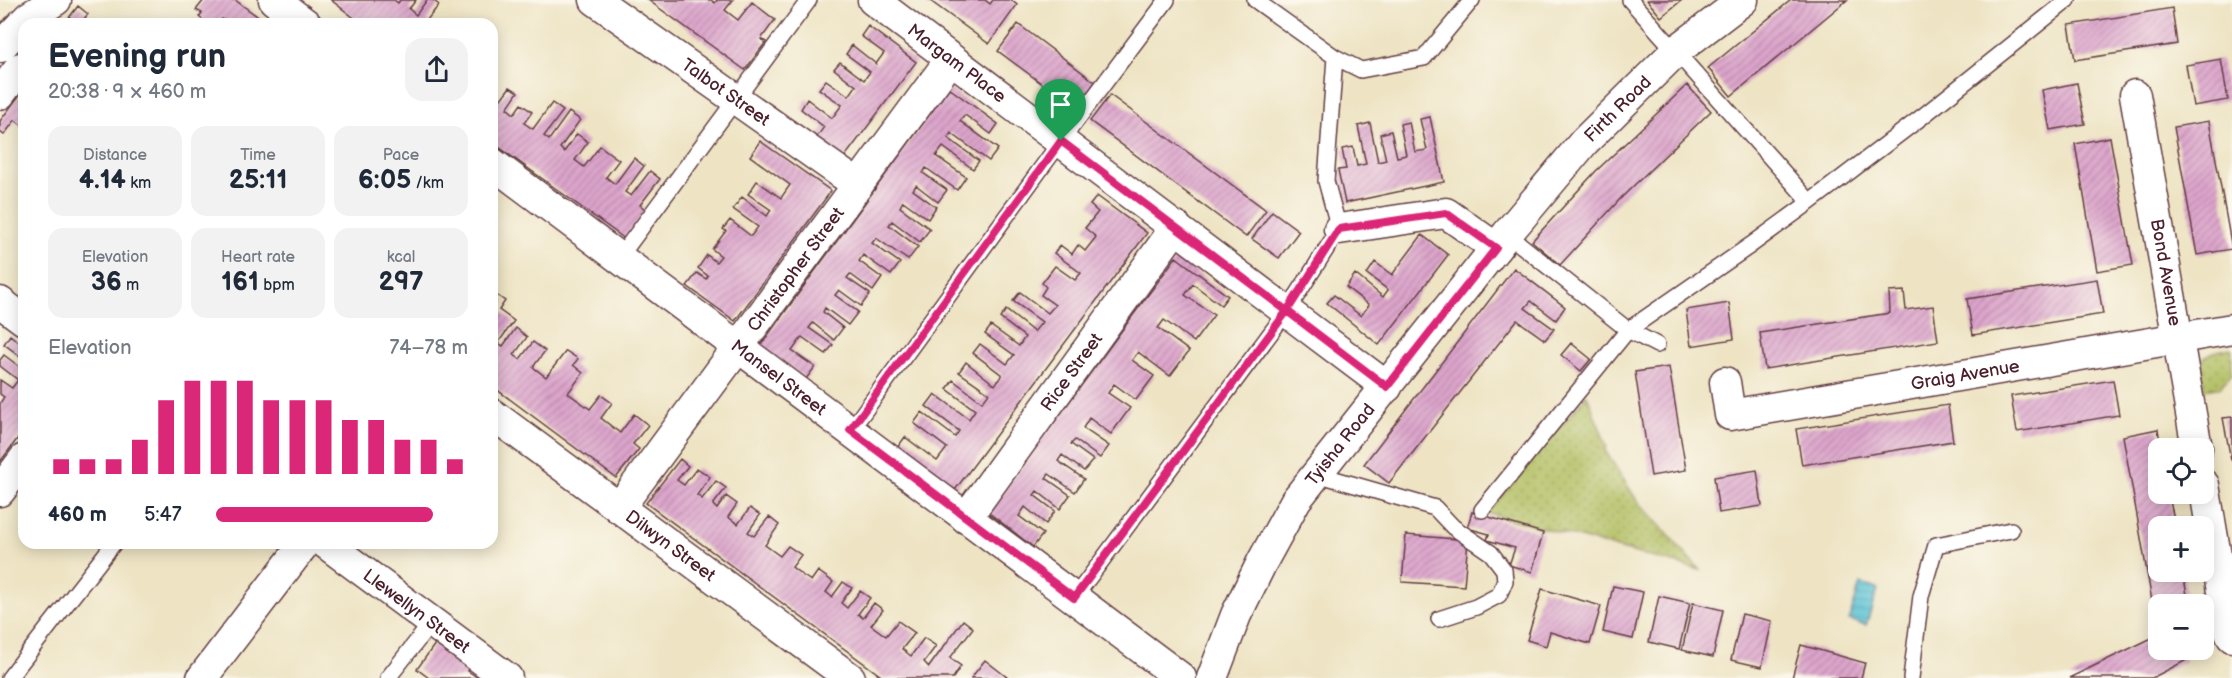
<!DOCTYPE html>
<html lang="en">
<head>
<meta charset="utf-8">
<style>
  :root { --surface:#fff; --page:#f2f2f3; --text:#1f2937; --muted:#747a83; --accent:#db2777 }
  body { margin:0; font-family:"Balsamiq Sans",sans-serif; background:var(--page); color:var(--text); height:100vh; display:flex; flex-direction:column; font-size:22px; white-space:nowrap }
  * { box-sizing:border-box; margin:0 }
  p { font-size:20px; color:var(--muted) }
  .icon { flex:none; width:33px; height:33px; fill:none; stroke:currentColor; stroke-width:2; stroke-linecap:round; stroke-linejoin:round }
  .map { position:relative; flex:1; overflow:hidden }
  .drawer { position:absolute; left:18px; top:18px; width:480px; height:531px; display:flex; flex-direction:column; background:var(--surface); border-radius:18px; box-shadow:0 3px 15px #0003 }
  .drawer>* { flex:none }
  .controls { position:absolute; left:2148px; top:438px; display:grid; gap:12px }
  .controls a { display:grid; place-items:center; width:66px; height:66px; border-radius:12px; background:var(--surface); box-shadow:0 3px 15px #0003; font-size:30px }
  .pin { position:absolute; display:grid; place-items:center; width:51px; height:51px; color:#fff; margin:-62px -26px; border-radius:50% 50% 50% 0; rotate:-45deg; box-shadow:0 0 6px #0007 }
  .pin .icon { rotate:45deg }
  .round { display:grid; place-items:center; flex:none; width:63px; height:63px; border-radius:18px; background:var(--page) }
  .head { display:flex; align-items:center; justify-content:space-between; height:102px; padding:0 30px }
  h1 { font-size:33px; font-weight:600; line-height:45px }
  .figures { display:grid; grid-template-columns:repeat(3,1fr); gap:9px; height:102px; padding:6px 30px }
  .figures div { display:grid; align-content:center; border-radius:15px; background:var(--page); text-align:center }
  .figures b { font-size:26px; font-weight:600 }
  .figures small { font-size:16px; font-weight:400 }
  .figures p { font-size:16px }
  .chart { height:168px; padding:12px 30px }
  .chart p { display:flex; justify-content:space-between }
  .chart svg { width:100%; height:108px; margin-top:6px; stroke:var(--accent); stroke-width:6 }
  ul { padding:0 30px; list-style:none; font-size:20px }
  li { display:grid; grid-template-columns:96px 72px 1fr; align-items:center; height:45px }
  li i { height:15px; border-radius:8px; background:var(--accent) }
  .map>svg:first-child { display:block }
</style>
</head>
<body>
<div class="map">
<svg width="2232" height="678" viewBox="0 0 2232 678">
  <defs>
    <pattern id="grass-dots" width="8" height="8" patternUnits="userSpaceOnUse" patternTransform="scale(1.5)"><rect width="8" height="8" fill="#b1be60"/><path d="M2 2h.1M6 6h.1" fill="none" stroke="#929a4f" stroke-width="1.8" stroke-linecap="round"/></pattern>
    <pattern id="water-rules" width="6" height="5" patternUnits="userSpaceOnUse" patternTransform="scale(1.5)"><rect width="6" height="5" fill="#5ac2d6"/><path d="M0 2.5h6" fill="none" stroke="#50a6b8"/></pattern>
    <pattern id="building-hatch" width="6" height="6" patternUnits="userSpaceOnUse" patternTransform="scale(1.5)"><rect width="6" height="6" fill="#dda5cc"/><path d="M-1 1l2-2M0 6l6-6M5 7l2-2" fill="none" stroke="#b586a6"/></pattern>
  </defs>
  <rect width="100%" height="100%" fill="#fbf7ec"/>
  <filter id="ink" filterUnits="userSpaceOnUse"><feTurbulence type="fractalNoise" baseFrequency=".0167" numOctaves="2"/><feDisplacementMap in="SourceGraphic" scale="12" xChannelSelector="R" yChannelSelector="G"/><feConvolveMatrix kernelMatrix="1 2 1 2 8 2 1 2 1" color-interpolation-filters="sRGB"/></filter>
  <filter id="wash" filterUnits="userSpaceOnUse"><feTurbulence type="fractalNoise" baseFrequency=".008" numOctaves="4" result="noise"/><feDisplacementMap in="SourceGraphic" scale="24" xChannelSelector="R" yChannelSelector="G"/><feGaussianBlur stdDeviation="1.35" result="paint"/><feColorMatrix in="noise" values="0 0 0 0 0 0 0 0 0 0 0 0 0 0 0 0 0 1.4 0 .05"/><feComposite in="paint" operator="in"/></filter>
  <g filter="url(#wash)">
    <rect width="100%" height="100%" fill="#eee4c4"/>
    <path fill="url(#grass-dots)" stroke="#7e6e46" stroke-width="1.5" d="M2232 348V374L2220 387 2204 390C2199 358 2198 354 2232 348Z
      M1587 395 1607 447 1604 449 1636 499 1700 570 1487 513Z"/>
    <path fill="url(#water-rules)" stroke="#527080" stroke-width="1.5" d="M1860 584 1878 589 1866 625 1849 620Z"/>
    <g id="blocks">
      <path fill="url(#building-hatch)" d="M204 0H235L268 24H229L222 19 218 24H203L205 22 199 17 202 13 196 10Z
        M331 0H394L398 3 400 0H416L409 9 416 15 427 0H433L439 5 426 21 430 24H362Z
        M648 0H711L715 3 717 0H733L725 10 738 20 752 2 775 20 761 39 766 42 745 70Z
        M929 0H985L990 4 993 0H1011L1017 5 989 44Z
        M1647 0H1682L1661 17Z
        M1791 0H1847L1731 96 1708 68Z
        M78 6 88 14 80 24H64Z
        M2172 8 2177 44 2075 60 2069 25Z
        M1018 24 1095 82 1076 109 998 51Z
        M868 26 916 62 844 158 816 138 824 127 801 109 807 99 832 118 842 105 819 89 826 80 849 96 856 86 834 69 840 62 864 80 870 72 846 54 852 45 876 64 884 53 861 36Z
        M2221 59 2228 100 2193 106 2186 65Z
        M2077 83 2085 124 2050 130 2042 90Z
        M1687 85 1711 111 1622 197 1560 265 1532 241 1596 171Z
        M510 87 518 92 507 108 514 114 521 104 532 112 524 123 533 129 552 103 563 111 544 136 549 140 569 112 580 120 560 148 564 152 577 134 588 142 575 160 584 167 600 146 619 160 606 177 615 184 634 158 644 166 625 192 631 196 650 171 660 179 640 205 646 210 625 239 492 142V99L498 103Z
        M949 88 998 124 991 134 965 115 960 121 998 149 989 161 951 133 948 138 979 161 973 169 943 147 936 156 966 177 957 190 926 168 923 173 947 190 938 202 916 185 913 190 936 207 928 219 903 201 900 207 930 229 920 242 892 221 889 225 918 247 908 260 876 238 872 243 900 263 891 275 863 255 859 261 882 278 873 291 850 274 847 278 870 294 861 306 839 290 835 295 858 312 848 325 825 308 823 312 843 328 834 340 813 323 809 328 833 345 826 354 802 337 792 351 815 367 806 379 760 346Z
        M21 93 24 95V127L15 120 4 135 0 132V121Z
        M1110 95 1266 210 1246 237 1090 121Z
        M1430 117 1444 182 1345 203 1338 170 1346 169 1342 149 1353 147 1357 166 1366 164 1358 126 1370 123 1378 162 1386 160 1380 134 1391 131 1397 157 1406 155 1400 124 1409 122 1415 152 1427 150 1420 119Z
        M2209 121 2232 249 2197 255 2174 127Z
        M2110 137 2133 265 2097 271 2075 144Z
        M760 141 831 191 735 321 687 286 697 273 706 279 708 276 698 268 707 255 716 262 721 256 712 249 726 231 723 229 730 220 751 236 758 227 733 209 742 197 767 216 771 210 748 194 757 181 781 198 790 185 750 156Z
        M1097 196 1147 233 955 490 897 448 905 437 937 461 947 448 914 423 922 412 955 437 959 431 926 406 935 394 969 419 975 410 947 389 953 380 982 402 989 393 959 372 966 362 995 385 1002 375 973 353 980 344 1007 364 1014 355 985 334 991 326 1019 346 1025 337 1000 318 1006 310 1034 332 1042 322 1013 301 1020 292 1048 313 1055 305 1041 295 1046 287 1042 283 1055 266 1075 280 1081 273 1054 253 1060 245 1072 254 1078 245 1085 251 1096 237 1085 228 1098 212 1090 205Z
        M1272 211 1299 231 1279 258 1252 239Z
        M1422 235 1448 255 1379 345 1327 303 1334 295 1361 316 1369 305 1346 287 1355 274 1383 297 1388 290 1367 274 1375 262 1392 275Z
        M1176 257 1228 296 1221 305 1193 284 1185 295 1214 315 1194 342 1164 320 1158 328 1189 351 1170 376 1138 352 1132 360 1154 376 1136 400 1114 384 1108 393 1130 408 1111 434 1089 418 1083 428 1109 446 1100 458 1075 440 1071 444 1093 460 1084 471 1062 455 1058 461 1084 479 1075 492 1049 474 1046 478 1070 495 1060 509 1037 491 1034 495 1055 511 1046 524 1025 507 1019 516 1043 534 1033 547 988 512Z
        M1514 268 1565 307 1556 320 1531 301 1525 308 1554 329 1545 340 1517 320 1389 483 1364 464Z
        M2097 279 2103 314 1973 335 1967 299Z
        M1904 291 1906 310 1933 306 1938 341 1765 369 1760 333 1890 313 1889 292Z
        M492 292 505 301 499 310 514 321 498 343 503 346 516 328 527 337 514 355 520 359 533 342 545 351 533 367 546 377 566 351 578 359 573 365 583 373 568 393 590 409 601 395 612 403 601 418 620 433 634 414 648 425 633 444 639 449 616 478 492 386Z
        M1729 303 1734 339 1691 346 1686 310Z
        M10 335 24 346V359L4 344Z
        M1571 343 1591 359 1581 371 1561 355Z
        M4 355 24 370V430L0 462V403L4 397 0 394V380L12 388 18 380 0 366V360Z
        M1669 367 1686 470 1651 476 1635 372Z
        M2113 380 2119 415 2017 432 2011 396Z
        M1948 405 1953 441 1802 465 1796 429Z
        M2232 417V460H2231L2223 418Z
        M2158 429 2161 448H2158V494H2169L2175 526H2158V572H2183L2187 595 2152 601 2123 436Z
        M680 459 688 466 677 480 684 485 697 468 710 477 697 495 702 499 716 481 726 488 713 505 717 509 726 496 737 504 728 517 738 524 750 508 760 515 748 532 754 536 769 517 779 525 765 545 780 556 788 546 801 555 792 567 802 575 811 581 818 571 833 582 826 592 832 597 843 582 852 588 841 603 847 608 860 591 870 598 858 614 863 618 874 603 883 610 871 625 886 636 898 621 915 633 902 649 911 656 924 638 936 646 924 662 929 667 963 620 973 628 950 658 961 666 953 678H884L646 503Z
        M1757 470 1762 506 1719 513 1714 477Z
        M1472 512 1543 533 1532 572 1509 565 1515 548 1487 540 1489 534 1467 528Z
        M1406 535 1468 540 1464 586 1402 582Z
        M1613 586 1643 592 1633 639 1603 632Z
        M1542 589 1601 606 1590 644 1550 632 1546 646 1527 640Z
        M1659 596 1690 603 1679 649 1649 642Z
        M1693 603 1723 610 1713 657 1682 650Z
        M1742 614 1772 621 1762 667 1731 660Z
        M2158 635V650H2179L2185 661 2152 678H2069Z
        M435 644 470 669 468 671 478 678H429L417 669Z
        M1801 645 1865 663 1861 678H1792Z
        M985 660 1008 678H971Z"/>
    </g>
  </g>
  <g filter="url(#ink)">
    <use href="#blocks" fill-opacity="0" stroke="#633d42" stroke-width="1.5"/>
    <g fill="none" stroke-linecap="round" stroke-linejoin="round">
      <defs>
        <path id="service" d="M1630 0 1810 202
          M1335 57 1361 70 1424 58 1472 0
          M1507 234 1628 330 1657 345
          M619 258 809 0
          M850 431 1061 141 1167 0
          M1317 474 1435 508 1453 527 1491 553 1504 570 1505 581 1499 595 1476 607 1439 619
          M1482 510 1628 330 1751 245 1810 202 1923 116 2068 0
          M1074 598 1287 311 1339 229 1326 181 1335 57 1255 0
          M9 678 114 543
          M388 678 432 622
          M1911 678 1921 596 1936 545 2011 530"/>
        <g id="minor">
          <path d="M274 0 306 24"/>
          <path id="s1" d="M595 0 858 185"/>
          <path id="s2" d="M873 0 1387 387"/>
          <path d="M0 47 29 17 56 0"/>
          <path d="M0 94 20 68"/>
          <path id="s3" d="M2135 95 2197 448"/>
          <path id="s4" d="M492 163 1181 678"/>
          <path d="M1339 229 1446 213 1496 248"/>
          <path d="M0 302 24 320"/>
          <path id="s5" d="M1725 382 1730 415 2232 329"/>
          <path id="s6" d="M492 414 850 678"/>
          <path d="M2204 485 2228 627 2232 637"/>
          <path d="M0 491 24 459"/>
          <path id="s7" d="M619 508 951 59"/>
          <path id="s8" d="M966 518 1176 227"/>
          <path id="s9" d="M325 543 507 678"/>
          <path d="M202 678 305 543"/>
          <path id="s10" d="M1212 678 1236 615 1262 562 1296 500 1507 234 1584 142 1676 51 1743 0"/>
        </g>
      </defs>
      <use href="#service" stroke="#633d42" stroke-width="18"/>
      <use href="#minor" stroke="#633d42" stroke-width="33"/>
      <use href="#service" stroke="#fff" stroke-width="15"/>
      <use href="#minor" stroke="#fff" stroke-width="30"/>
    </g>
  </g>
  <g fill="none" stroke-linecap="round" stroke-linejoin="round" filter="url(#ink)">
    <defs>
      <path id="route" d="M1061 141 850 430 1074 598 1287 311 1387 387 1496 248 1446 213 1339 229 1287 311 1061 141"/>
    </defs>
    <use href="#route" stroke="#fff" stroke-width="12"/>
    <use href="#route" stroke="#db2777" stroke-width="8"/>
  </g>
  <g text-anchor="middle" stroke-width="5" stroke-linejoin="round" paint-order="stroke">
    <g font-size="18" fill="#4a1f2b" stroke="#fbf7ec">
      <text dy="6" stroke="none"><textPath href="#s2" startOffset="105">Margam Place</textPath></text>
      <text dy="6" stroke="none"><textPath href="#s1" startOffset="160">Talbot Street</textPath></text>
      <text dy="6" stroke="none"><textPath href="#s10" startOffset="704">Firth Road</textPath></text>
      <text dy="6" stroke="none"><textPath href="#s7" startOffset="297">Christopher Street</textPath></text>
      <text dy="6" stroke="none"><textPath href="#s3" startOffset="180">Bond Avenue</textPath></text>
      <text dy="6" stroke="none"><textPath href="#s8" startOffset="180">Rice Street</textPath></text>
      <text dy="6" stroke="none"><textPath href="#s5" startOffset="272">Graig Avenue</textPath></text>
      <text dy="6" stroke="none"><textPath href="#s4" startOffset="358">Mansel Street</textPath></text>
      <text dy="6" stroke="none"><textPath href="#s10" startOffset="268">Tyisha Road</textPath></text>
      <text dy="6" stroke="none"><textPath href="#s6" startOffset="222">Dilwyn Street</textPath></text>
      <text dy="6" stroke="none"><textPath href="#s9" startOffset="114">Llewellyn Street</textPath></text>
    </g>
  </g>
</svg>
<div class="controls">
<a><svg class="icon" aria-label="locate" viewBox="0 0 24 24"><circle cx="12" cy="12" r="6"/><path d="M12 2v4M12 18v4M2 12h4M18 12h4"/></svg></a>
<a>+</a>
<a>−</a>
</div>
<div class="pin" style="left:1061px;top:141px;background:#1e9e55"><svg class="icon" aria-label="arrive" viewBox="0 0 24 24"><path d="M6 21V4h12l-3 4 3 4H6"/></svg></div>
<section class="drawer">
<div class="head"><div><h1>Evening run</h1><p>20:38 · 9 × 460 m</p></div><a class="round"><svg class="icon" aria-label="share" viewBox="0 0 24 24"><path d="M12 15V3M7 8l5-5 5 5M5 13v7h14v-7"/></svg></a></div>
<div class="figures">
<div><p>Distance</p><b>4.14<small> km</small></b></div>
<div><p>Time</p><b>25:11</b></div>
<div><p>Pace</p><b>6:05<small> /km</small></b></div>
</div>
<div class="figures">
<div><p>Elevation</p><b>36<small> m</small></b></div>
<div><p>Heart rate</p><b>161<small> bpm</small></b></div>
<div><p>kcal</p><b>297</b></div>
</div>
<div class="chart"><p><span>Elevation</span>74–78 m</p>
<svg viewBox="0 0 160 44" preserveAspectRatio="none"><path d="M5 44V38M15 44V38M25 44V38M35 44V30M45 44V14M55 44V6M65 44V6M75 44V6M85 44V14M95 44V14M105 44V14M115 44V22M125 44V22M135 44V30M145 44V30M155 44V38"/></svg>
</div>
<ul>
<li><b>460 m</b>5:47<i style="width:86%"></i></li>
</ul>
</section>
</div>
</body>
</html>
